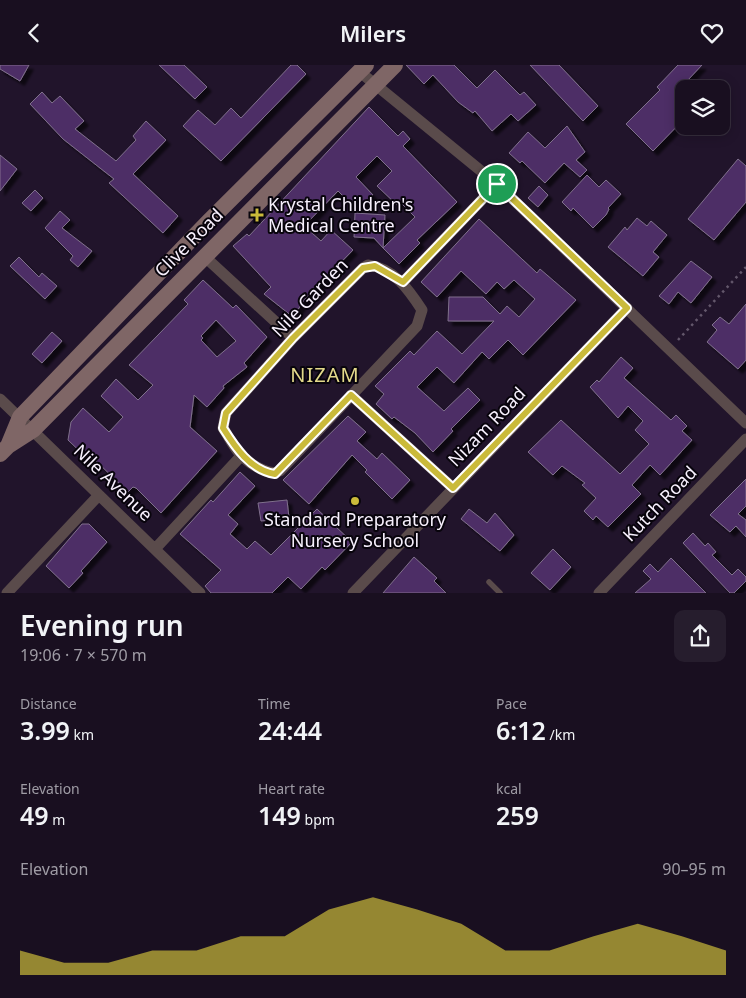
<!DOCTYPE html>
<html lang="en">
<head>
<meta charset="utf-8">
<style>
  :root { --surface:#190f20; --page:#261d2d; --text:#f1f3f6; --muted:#9f9ca5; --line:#372f3e; --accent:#caba3a }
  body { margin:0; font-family:"Noto Sans",sans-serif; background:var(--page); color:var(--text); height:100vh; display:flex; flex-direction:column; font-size:19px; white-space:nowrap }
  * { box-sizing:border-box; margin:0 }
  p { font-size:16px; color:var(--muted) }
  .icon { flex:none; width:28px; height:28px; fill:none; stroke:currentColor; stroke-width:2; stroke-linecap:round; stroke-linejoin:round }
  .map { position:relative; height:528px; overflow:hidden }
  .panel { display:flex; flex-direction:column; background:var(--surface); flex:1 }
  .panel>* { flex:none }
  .buttons { position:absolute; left:675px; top:15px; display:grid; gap:10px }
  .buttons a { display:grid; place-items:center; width:55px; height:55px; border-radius:10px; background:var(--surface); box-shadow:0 2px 12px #0003,0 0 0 1px var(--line); font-size:25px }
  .pin { position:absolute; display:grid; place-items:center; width:42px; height:42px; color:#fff; margin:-21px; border:2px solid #fff; border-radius:50%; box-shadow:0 1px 5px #0007 }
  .round { display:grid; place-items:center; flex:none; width:52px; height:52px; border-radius:10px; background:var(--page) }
  .head { display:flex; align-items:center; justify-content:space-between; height:85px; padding:0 20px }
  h1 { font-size:28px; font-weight:600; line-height:38px }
  .figures { display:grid; grid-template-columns:repeat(3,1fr); gap:8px; height:85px; padding:5px 20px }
  .figures div { display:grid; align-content:center }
  .figures b { font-size:25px; font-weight:600 }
  .figures small { font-size:14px; font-weight:400 }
  .figures p { font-size:14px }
  .chart { height:140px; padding:10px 20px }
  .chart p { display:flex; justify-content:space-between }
  .chart svg { width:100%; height:90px; margin-top:5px; fill:var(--accent); opacity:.7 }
  header { display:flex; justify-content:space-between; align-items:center; height:65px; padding:0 20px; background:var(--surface); font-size:22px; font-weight:600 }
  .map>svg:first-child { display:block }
</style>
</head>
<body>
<header><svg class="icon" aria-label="back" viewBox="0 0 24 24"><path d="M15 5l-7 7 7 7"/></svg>Milers<svg class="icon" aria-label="heart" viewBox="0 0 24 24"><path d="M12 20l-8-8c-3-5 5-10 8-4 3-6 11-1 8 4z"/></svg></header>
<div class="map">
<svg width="746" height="528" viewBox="0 0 746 528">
  <defs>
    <filter id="shadow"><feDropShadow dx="4.5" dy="4.5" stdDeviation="1" flood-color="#0009"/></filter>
  </defs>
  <rect width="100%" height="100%" fill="#21142b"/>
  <path fill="#4e2d66" stroke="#80718d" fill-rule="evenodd" filter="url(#shadow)" d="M0 0H29L20 16 0 4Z
    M159 0H184L207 22 195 34Z
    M291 0H297L306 9 221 96 183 61 198 45 215 60 231 43 241 53Z
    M406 0H454L477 23 495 5 520 30 524 27 536 40 518 56 511 49 492 66 475 46 473 48 458 37 433 10 424 19Z
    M530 0H559L598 41 583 56Z
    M678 0H702L687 16 695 24H684V54L653 86 626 59 660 25 657 22Z
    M42 27 52 38 60 31 84 56 75 64 116 96 136 75 133 71 146 56 166 75 133 109 178 151 163 168 109 118 114 114 63 74 30 39Z
    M369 42 398 71 403 66 410 74 403 81 457 137 417 175 420 178 399 199 383 183 415 152 400 137 397 140 377 121 392 106 377 91 356 112 373 130 357 145 338 126 304 161 321 176 331 165 353 185 305 234 293 252 264 229 271 222 233 181 247 169 249 171Z
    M567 61 585 87 576 95 587 105 580 112 564 98 545 118 522 96 520 98 509 88 528 67 545 83Z
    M0 90 17 104 0 126Z
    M738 94 746 101V137L714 175 688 154Z
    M587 110 599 122 606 115 621 129 608 143 609 144 606 150 593 163 573 143 571 146 562 137Z
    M539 121 548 130 538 142 528 133Z
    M35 125 43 133 31 146 22 138Z
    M60 146 70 155 62 163 92 186 78 202 70 195 73 191 45 163Z
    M355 148 385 150 383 183 374 173 354 172Z
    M637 153 647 161 651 156 667 170 653 187 659 192 643 211 608 182 625 162 627 165Z
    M479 154 537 208 540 204 576 235 523 290 508 275 489 294 482 287 454 318 437 302 417 322 444 346 468 323 480 335 451 364 453 366 433 387 415 368 394 352 392 354 376 339 384 329 375 321 410 286 414 290 437 266 462 289 494 256H448L449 232H483L500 249 507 241 519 252 535 234 514 215 504 224 497 217 486 229 461 206 437 232 421 217Z
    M19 192 39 212 42 208 57 221 45 234 10 201Z
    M691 196 712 212 691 238 678 227 669 239 659 231Z
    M203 215 233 243 236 240 267 272 244 298 247 302 223 321 224 323 207 342 194 330 190 362 217 386 161 448 136 423 133 422 128 427 93 393 90 396 68 375 71 357 83 343 109 367 123 352 101 331 116 314 138 335 153 320 129 300 188 239 184 235ZM216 255 236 276 217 292 201 275 203 273 201 271Z
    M746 239V295L738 304 707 277 717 265 712 260 720 252 729 259Z
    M52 267 62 276 42 298 32 289Z
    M621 292 633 303 624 313 671 355 676 350 687 361 682 366 692 375 660 410 650 400 632 420 641 429 608 462 596 451 593 455 584 446 596 433 582 420 585 418 562 401 553 410 528 387 561 355 620 409 625 404 649 379 635 365 643 356 628 341 618 353 590 322 597 315 599 317Z
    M348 351 366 367 357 376 377 394 382 388 410 415 392 434 365 407 367 405 352 390 309 439 283 415Z
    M240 407 255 421 228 450 238 459 230 469 247 484 255 476 271 490 317 444 352 477 325 505 322 502 301 524 288 512 272 528H211L205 521 221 505 180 469 211 435 213 437Z
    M746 414V441L738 449 746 455V472L736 461 730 467 710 450Z
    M287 435 289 453 261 456 258 438Z
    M469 444 487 458 495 448 514 470 500 486 461 454Z
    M82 459H89L107 477 81 506 83 508 69 523 46 501Z
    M693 468 705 481 708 478 716 487 712 490 732 510 738 504 746 512V516L734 528H730L683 478Z
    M553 484 571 502 550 525 531 508Z
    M414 492 437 513 434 516 446 528H383Z
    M671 493 706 528H635L651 514 643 506 650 499 658 507Z"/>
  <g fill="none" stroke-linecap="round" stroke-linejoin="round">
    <path stroke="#63576b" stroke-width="2.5" stroke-dasharray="2.5 4" stroke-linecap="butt" d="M678 275 746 202"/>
    <path stroke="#5a4b4b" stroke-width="5.5" d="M489 517 500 528"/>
    <path stroke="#5a4b4b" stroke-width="11" d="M360 7 497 119 746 358
      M204 191 293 273
      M368 200C394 203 409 225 422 245L417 261 280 406C269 412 249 398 241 390 234 383 229 372 223 363L226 348 293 273 363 203Z
      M403 217 497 119
      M351 330 453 423
      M0 334 200 528
      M155 484 241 391
      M7 528 99 430
      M353 528 627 243
      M599 528 746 374"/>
    <path stroke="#7f6666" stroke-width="16" d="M8 381 20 352 208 157 366 0
      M0 389 8 381 33 365 395 0"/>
  </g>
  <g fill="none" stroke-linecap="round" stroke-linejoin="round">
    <defs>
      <path id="route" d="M497 119 627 243 453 423 351 330 275 409C250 405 235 382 223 363L226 348 293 273 363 203 375 201 403 217Z"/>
    </defs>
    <use href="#route" stroke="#fff" stroke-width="10"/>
    <use href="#route" stroke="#caba3a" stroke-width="6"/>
  </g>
  <g fill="#caba3a" stroke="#08040c" stroke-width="2">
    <path d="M254.5 142.5h5v5h5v5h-5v5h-5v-5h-5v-5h5z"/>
    <circle cx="355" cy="436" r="5"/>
  </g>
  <g text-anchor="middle" stroke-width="4" stroke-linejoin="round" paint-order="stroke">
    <g font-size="18" fill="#f7f0fd" stroke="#08040c" text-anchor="start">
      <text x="268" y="146">Krystal Children's<tspan x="268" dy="21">Medical Centre</tspan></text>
      <text x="355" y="461" text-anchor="middle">Standard Preparatory<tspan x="355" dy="21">Nursery School</tspan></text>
    </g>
    <g font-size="18" fill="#f7f0fd" stroke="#08040c">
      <text transform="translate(189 178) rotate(-45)" y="6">Clive Road</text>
      <text transform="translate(310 233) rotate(-46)" y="6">Nile Garden</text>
      <text transform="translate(487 362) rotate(-46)" y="6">Nizam Road</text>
      <text transform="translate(113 418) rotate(44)" y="6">Nile Avenue</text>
      <text transform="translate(660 439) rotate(-46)" y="6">Kutch Road</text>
    </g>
    <g font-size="20" letter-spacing="1" fill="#e3d98b" stroke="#08040c">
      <text x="325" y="317">NIZAM</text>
    </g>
  </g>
</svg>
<div class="buttons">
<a><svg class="icon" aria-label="layers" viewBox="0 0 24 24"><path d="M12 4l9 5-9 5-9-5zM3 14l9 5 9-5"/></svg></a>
</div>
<div class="pin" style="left:497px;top:119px;background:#1e9e55"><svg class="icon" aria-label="arrive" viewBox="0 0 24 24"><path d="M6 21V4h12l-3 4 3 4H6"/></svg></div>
</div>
<section class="panel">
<div class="head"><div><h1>Evening run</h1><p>19:06 · 7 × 570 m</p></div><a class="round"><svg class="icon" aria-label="share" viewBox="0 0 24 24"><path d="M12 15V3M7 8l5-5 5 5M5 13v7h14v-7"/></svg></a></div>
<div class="figures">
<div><p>Distance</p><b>3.99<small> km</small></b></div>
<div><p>Time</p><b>24:44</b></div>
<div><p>Pace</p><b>6:12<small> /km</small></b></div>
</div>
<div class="figures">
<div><p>Elevation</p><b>49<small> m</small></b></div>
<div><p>Heart rate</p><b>149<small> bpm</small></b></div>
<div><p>kcal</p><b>259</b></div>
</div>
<div class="chart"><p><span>Elevation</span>90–95 m</p>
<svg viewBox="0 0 160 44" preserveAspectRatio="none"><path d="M0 44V32L10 38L20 38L30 32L40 32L50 25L60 25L70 12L80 6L90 12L100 19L110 32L120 32L130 25L140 19L150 25L160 32V44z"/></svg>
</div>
</section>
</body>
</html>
